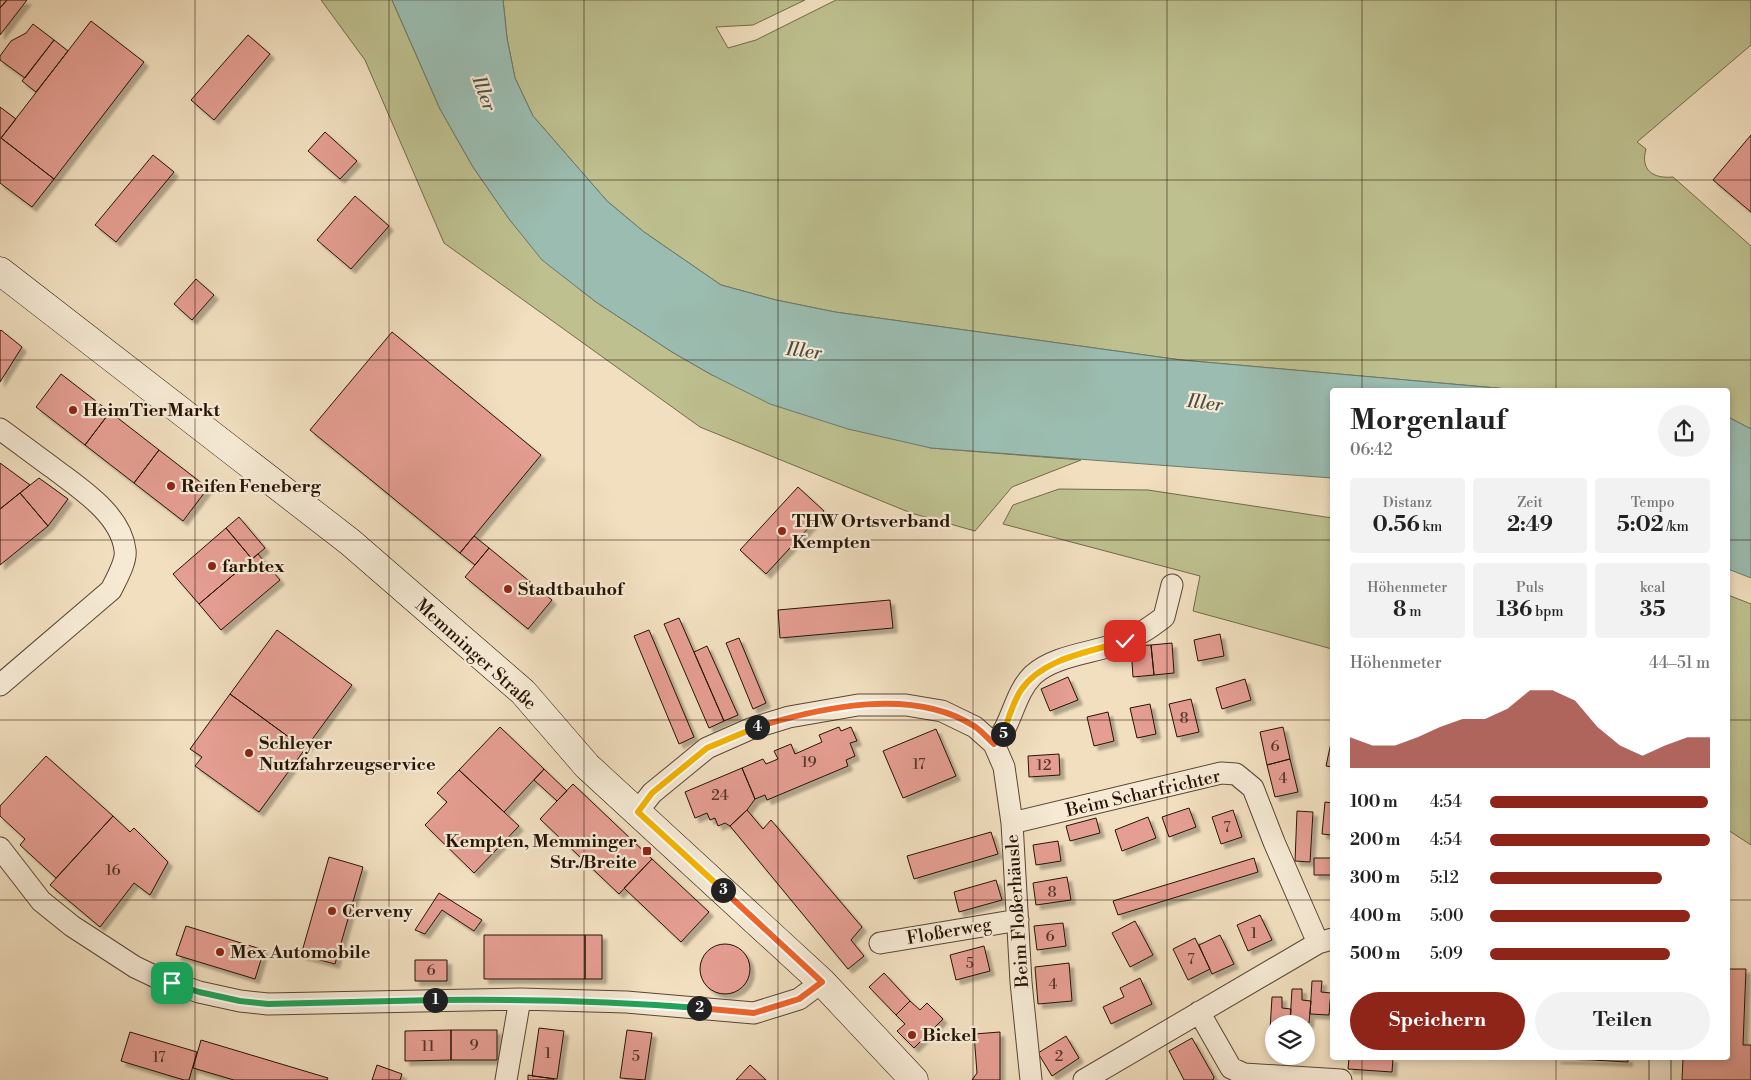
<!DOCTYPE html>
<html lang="de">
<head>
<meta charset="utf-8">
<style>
  :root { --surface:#fff; --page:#f2f2f2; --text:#222; --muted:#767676; --accent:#8f2418 }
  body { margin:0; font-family:"Libre Bodoni",serif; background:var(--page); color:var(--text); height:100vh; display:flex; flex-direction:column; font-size:19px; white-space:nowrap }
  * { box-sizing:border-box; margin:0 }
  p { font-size:16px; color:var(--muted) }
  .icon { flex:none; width:28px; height:28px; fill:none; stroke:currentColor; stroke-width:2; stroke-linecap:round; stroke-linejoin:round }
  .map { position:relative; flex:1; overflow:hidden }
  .side { position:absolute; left:1330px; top:388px; width:400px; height:672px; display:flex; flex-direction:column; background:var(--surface); border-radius:5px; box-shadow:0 2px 8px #0003 }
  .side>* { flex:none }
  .buttons { position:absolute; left:1265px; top:1015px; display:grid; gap:10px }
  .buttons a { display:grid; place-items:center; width:50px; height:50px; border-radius:50%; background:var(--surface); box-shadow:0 2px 8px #0003; font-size:25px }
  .pin { position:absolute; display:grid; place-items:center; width:42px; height:42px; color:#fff; margin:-21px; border-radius:10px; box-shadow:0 2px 8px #0006 }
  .km { position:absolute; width:25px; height:25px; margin:-12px; border-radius:50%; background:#222; color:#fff; font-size:14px; line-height:25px; text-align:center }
  .round { display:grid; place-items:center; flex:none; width:52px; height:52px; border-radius:26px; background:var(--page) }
  .head { display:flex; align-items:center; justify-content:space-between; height:85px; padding:0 20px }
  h1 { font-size:28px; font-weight:700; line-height:38px }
  .stats { display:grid; grid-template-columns:repeat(3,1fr); gap:8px; height:85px; padding:5px 20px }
  .stats div { display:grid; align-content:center; border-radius:5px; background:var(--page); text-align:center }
  .stats b { font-size:21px; font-weight:700 }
  .stats small { font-size:14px; font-weight:400 }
  .stats p { font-size:14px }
  .chart { height:140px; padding:10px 20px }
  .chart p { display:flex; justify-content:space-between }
  .chart svg { width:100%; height:90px; margin-top:5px; fill:var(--accent); opacity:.7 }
  .primary-button { display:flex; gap:10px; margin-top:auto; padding:10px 20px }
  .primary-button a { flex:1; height:58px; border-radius:30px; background:var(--accent); color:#fff; font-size:20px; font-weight:700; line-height:58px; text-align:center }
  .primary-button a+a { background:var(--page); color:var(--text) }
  ul { padding:0 20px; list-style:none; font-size:16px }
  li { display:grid; grid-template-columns:80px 60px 1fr; align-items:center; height:38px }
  li i { height:12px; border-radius:6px; background:var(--accent) }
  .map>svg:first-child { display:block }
</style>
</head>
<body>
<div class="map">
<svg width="1751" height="1080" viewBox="0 0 1751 1080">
  <defs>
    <filter id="shadow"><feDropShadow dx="4.5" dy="4.5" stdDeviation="1" flood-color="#0004"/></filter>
  </defs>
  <rect width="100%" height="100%" fill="#f1dfbf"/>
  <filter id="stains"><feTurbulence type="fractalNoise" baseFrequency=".004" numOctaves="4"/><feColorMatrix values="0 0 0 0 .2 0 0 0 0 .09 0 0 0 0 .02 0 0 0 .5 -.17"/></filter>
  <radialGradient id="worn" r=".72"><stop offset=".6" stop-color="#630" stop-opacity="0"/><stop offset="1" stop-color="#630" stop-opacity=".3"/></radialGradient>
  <path fill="#bec08f" stroke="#726a4a" d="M321 0H392L440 109 473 167 509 219 543 260 596 302 672 352 712 375 931 448 1081 460 1012 487 975 531 911 513 700 427 444 243 365 60Z
    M503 0H805L753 25 716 27 728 48 756 40 836 0H1751V45L1637 142 1646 149C1640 170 1653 179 1673 177L1751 246V429L1728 417V390H1519L1181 360 835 312 776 300 721 285 644 232 607 201 533 116 515 78 507 38Z
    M1059 489 1148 490 1332 518V649L1193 611 1200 576 1003 524 1013 505Z
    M1728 595 1751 604V845L1728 830Z"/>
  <path fill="#9bbdb1" stroke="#6c796c" d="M392 0H503L507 38 515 78 533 116 607 201 644 232 721 285 776 300 835 312 1181 360 1519 390H1332V478L931 448 848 429 770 404 712 375 672 352 596 302 542 260 509 219 473 167 440 109Z
    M1728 417 1751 429V578L1728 569Z"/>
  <path fill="#e59e92" stroke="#261305" filter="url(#shadow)" d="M0 0H7L0 8Z
    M7 0H27L0 35V8Z
    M91 21 144 62 54 179 1 138Z
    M33 24 54 40 25 78 0 60V56L11 41 26 33Z
    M248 35 270 54 214 120 191 100Z
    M54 40 68 51 36 92 22 81Z
    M0 107 16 119 1 138 54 179 32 207 0 183Z
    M325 132 357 161 340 179 308 151Z
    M1751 135V212L1713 180Z
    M153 155 174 172 116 242 95 225Z
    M355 196 389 226 351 269 317 240Z
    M196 279 214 295 192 320 174 304Z
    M1 330 22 347 0 382V331Z
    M392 332 541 455 460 553 310 430Z
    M61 374 110 412 85 445 36 407Z
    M110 412 159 450 134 483 85 445Z
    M159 450 208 488 183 521 134 483Z
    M0 463 30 485 0 509Z
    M39 478 68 499 48 526 20 493Z
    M798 487 824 511 766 574 740 550Z
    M20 493 48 526 0 565V509Z
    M239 517 265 548 252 559 226 528Z
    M226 528 252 559 199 604 173 574Z
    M474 536 489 548 475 565 460 553Z
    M489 548 552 600 528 629 465 577Z
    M258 554 280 580 221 630 199 604Z
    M890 600 893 628 780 638 778 610Z
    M679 618 724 721 709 728 664 624Z
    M277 630 352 685 305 749 230 694Z
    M649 630 694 737 679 744 634 636Z
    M1220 634 1224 656 1198 661 1194 640Z
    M739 638 766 703 753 709 726 643Z
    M1172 643 1174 673 1154 675 1151 645Z
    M1151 645 1154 675 1133 677 1131 646Z
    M707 646 738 715 724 721 694 652Z
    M1068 677 1078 700 1050 711 1041 689Z
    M1245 679 1251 700 1222 709 1216 688Z
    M230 694 305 749 259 812 195 766 202 757 190 749Z
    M1191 699 1199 732 1177 737 1169 704Z
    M1150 704 1156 734 1137 738 1130 708Z
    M1108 712 1114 741 1094 746 1087 717Z
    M500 727 544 769 504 812 459 770Z
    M839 727 841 731 851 727 857 741 850 743 855 756 846 760 848 766 767 800 765 795 755 799 742 768 763 759 766 764 778 759 774 751 791 744 795 754 822 742 819 735Z
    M1283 727 1290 759 1267 765 1260 732Z
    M936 729 956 776 903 798 883 751Z
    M1332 738V767L1326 766Z
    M1059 754 1060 775 1029 777 1028 756Z
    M46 756 113 816 56 878 20 845 25 839 0 816V806Z
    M1290 759 1298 792 1275 797 1267 765Z
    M742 768 755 799 747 810 730 826 725 823 718 826 715 818 710 820 707 813 695 818 685 792Z
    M544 769 567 791 557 801 534 780Z
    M459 770 519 826 474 873 425 825 447 802 437 793Z
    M573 784 652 859 619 894 540 819Z
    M1325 802 1332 803V835L1322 834Z
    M1189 808 1196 827 1169 837 1162 817Z
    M747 810 763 829 771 820 862 927 851 940 864 956 848 969 730 826Z
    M1233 810 1242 837 1221 844 1212 817Z
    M1297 811 1313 812 1310 862 1295 861Z
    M113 816 130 832 134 828 168 862 150 895 134 883 100 927 50 885Z
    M1148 817 1156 838 1122 851 1115 830Z
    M1096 818 1100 833 1070 841 1066 826Z
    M991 832 998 854 914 879 907 856Z
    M1058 841 1061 861 1036 865 1033 845Z
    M329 857 363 867 335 964 301 955Z
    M1254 858 1258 872 1118 915 1113 901Z
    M1314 858H1332V875H1314Z
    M652 859 709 912 681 942 624 888Z
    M1067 877 1071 900 1036 905 1033 883Z
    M996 880 1002 900 959 912 954 892Z
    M439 893 482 920 474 931 442 910 425 934 415 930Z
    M1260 915 1272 940 1248 951 1237 925Z
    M1135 921 1153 955 1130 967 1112 933Z
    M1063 923 1066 946 1037 950 1034 926Z
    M186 926 264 950 255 979 176 955Z
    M484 935H585V979H484Z
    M585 935H602V979H585Z
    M1220 935 1234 964 1212 974 1199 945Z
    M1195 938 1210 969 1188 980 1173 949Z
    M700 969a25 25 0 1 1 50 0a25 25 0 1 1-50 0Z
    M984 946 990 971 956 980 950 955Z
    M415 960H447V981H415Z
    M1069 963 1072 1001 1038 1004 1035 967Z
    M1728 969H1746L1743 1045H1751V1080H1682L1683 1058H1728Z
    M884 973 910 1001 896 1015 869 987Z
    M1332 973V1006H1330Z
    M1140 978 1152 1004 1111 1024 1103 1007 1124 997 1120 988Z
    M1312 981H1322L1321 992 1331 993 1329 1015 1310 1014Z
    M1292 989H1302V1000L1311 1001 1309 1023 1290 1022Z
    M1272 997H1282V1008L1291 1009 1290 1024H1274V1030H1270Z
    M910 1001 920 1010 927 1003 943 1019 914 1048 897 1031 905 1024 896 1015Z
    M539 1028 564 1031 557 1079 532 1076Z
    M451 1030V1060L405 1061V1031Z
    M451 1030H497V1060H451Z
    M627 1030 652 1033 645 1080 620 1078Z
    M130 1032 197 1052 189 1080H184L121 1061Z
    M1000 1032V1080H972L977 1073 974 1034Z
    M1066 1036 1079 1058 1052 1076 1038 1053Z
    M1192 1038 1214 1077 1213 1080H1184L1169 1051Z
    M201 1040 328 1078 327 1080H234L193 1068Z
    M1349 1058H1393L1392 1072 1348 1069Z
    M1557 1058H1592V1060L1556 1059Z
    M1592 1058H1628V1062L1592 1060Z
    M377 1065 402 1074 400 1080H372Z
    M750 1065 766 1080H736Z
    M528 1075 554 1079 553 1080H528Z"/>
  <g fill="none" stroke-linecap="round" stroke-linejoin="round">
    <defs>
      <path id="minor" d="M0 429C18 442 35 455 53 468 79 488 121 514 125 550 127 561 116 580 111 590L0 685
        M994 744C1013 724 1013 695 1033 675 1056 654 1097 653 1125 641 1140 635 1152 626 1164 617L1172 585
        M637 812 652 793 707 748 750 729 789 717 858 705H906L942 711 975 727 994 744 1004 767 1012 823 1021 982 1031 1080
        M1012 823 1221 773 1236 774 1253 788 1274 842 1318 943
        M0 848 41 901 72 926 135 967 156 977 199 992 240 1001 268 1004 520 999 626 1002 754 1013 799 999 822 982
        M880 943 1018 920
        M1199 1012 1231 1068 1244 1074 1341 1080
        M506 1080 520 999
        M1084 1080 1318 943 1332 939
        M1660 1080V1058"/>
      <path id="secondary" d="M0 271 350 542 523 692 587 766 822 982 914 1080"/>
    </defs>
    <use href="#minor" stroke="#594634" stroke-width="23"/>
    <use href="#secondary" stroke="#261305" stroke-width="29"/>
    <use href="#minor" stroke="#f6ead5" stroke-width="21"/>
    <use href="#secondary" stroke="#f6ead5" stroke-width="28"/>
  </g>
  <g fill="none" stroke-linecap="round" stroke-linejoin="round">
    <defs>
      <path id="split-1" d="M172 983 199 992 240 1001 268 1004 435 1000"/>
      <path id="split-2" d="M435 1000C523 999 611 1001 699 1008"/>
      <path id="split-3" d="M699 1008 754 1013 799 999 822 982 723 890"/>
      <path id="split-4" d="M723 890 638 812 652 793 707 748 757 727"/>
      <path id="split-5" d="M757 727C822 707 913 687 974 726 982 731 988 739 994 744L1003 734"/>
      <path id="split-6" d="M1003 734C1008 720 1013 702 1021 690 1043 658 1090 652 1125 641"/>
    </defs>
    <use href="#split-1" stroke="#fff" stroke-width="10"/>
    <use href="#split-2" stroke="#fff" stroke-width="10"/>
    <use href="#split-3" stroke="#fff" stroke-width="10"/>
    <use href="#split-4" stroke="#fff" stroke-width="10"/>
    <use href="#split-5" stroke="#fff" stroke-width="10"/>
    <use href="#split-6" stroke="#fff" stroke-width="10"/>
    <use href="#split-1" stroke="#22a559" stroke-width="6"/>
    <use href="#split-2" stroke="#22a559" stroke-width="6"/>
    <use href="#split-3" stroke="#f0652b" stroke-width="6"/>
    <use href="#split-4" stroke="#f5b400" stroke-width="6"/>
    <use href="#split-5" stroke="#f0652b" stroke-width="6"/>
    <use href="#split-6" stroke="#f5b400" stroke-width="6"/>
  </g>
  <path fill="none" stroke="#261305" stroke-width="1" stroke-opacity="0.55" d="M195 0V1080M389 0V1080M584 0V1080M778 0V1080M973 0V1080M1167 0V1080M1362 0V390M1556 0V390M0 180H1751M0 360H1751M0 540H1332M1728 540H1751M0 720H1332M1728 720H1751M0 900H1332M1728 900H1751M1362 1058V1080M1556 1058V1080"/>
  <g fill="#8f2418" stroke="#f6ead5" stroke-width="2">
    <circle cx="73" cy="410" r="5"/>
    <circle cx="171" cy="486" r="5"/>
    <circle cx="782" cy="531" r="5"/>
    <circle cx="212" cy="566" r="5"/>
    <circle cx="508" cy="589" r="5"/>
    <circle cx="249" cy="753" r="5"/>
    <rect x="642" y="846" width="10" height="10" rx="2.5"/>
    <circle cx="332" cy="911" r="5"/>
    <circle cx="220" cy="952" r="5"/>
    <circle cx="912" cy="1035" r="5"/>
  </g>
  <g text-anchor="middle" stroke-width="4.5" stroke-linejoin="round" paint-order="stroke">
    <g font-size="15" fill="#563628">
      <text x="1184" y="723">8</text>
      <text x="1275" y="751">6</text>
      <text x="809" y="767">19</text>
      <text x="919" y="769">17</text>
      <text x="1044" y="770">12</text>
      <text x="1283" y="783">4</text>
      <text x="720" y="800">24</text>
      <text x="1227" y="832">7</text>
      <text x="113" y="875">16</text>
      <text x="1052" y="897">8</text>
      <text x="1254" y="938">1</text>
      <text x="1050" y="941">6</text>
      <text x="1191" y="964">7</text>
      <text x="970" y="968">5</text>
      <text x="431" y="975">6</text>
      <text x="1053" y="989">4</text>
      <text x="474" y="1050">9</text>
      <text x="428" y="1051">11</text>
      <text x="548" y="1058">1</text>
      <text x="636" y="1061">5</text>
      <text x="1059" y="1061">2</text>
      <text x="159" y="1062">17</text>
    </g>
    <g font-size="18" font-weight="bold" fill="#261305" stroke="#f6ead5" text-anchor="start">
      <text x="83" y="416">HeimTierMarkt</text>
      <text x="181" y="492">Reifen Feneberg</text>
      <text x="792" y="527">THW Ortsverband<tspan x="792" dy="21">Kempten</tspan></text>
      <text x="222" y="572">farbtex</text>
      <text x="518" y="595">Stadtbauhof</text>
      <text x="259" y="749">Schleyer<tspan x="259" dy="21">Nutzfahrzeugservice</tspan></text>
      <text x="637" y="847" text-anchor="end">Kempten, Memminger<tspan x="637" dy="21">Str./Breite</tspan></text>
      <text x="342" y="917">Cerveny</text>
      <text x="230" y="958">Mex Automobile</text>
      <text x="922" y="1041">Bickel</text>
    </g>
    <g font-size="18" fill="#261305" stroke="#f6ead5">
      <text transform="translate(476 654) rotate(42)" y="6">Memminger Straße</text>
      <text transform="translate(1143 793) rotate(-13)" y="6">Beim Scharfrichter</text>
      <text transform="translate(1017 911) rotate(-94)" y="6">Beim Floßerhäusle</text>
      <text transform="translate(949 931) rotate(-10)" y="6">Floßerweg</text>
    </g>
    <g font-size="19" font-style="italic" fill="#4f4e41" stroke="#f6ead5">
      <text transform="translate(485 93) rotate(70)" y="7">Iller</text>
      <text transform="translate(804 350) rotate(7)" y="7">Iller</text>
      <text transform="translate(1205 402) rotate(7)" y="7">Iller</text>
    </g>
  </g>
  <rect width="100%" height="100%" filter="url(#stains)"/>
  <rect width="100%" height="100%" fill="url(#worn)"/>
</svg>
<div class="buttons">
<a><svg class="icon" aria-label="layers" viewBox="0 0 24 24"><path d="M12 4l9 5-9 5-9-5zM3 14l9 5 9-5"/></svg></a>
</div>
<div class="pin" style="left:172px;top:983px;background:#1e9e55"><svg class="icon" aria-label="arrive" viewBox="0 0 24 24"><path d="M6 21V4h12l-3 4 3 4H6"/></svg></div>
<div class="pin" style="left:1125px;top:641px;background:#d93025"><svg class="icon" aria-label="check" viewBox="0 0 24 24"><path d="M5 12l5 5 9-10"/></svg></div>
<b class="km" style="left:435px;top:1000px">1</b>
<b class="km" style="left:699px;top:1008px">2</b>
<b class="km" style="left:723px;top:890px">3</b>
<b class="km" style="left:757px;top:727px">4</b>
<b class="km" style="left:1003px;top:734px">5</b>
<section class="side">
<div class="head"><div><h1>Morgenlauf</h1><p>06:42</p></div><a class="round"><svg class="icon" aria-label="share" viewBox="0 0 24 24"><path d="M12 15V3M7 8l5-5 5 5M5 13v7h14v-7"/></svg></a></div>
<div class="stats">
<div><p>Distanz</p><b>0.56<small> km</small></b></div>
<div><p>Zeit</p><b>2:49</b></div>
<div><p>Tempo</p><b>5:02<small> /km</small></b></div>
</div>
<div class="stats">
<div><p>Höhenmeter</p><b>8<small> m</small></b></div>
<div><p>Puls</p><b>136<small> bpm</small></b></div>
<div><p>kcal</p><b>35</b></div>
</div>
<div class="chart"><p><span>Höhenmeter</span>44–51 m</p>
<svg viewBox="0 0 160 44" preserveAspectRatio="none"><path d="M0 44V29L10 33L20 33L30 29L40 24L50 20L60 20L70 15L80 6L90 6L100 11L110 24L120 33L130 38L140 33L150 29L160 29V44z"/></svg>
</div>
<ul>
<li><b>100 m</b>4:54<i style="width:99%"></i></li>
<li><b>200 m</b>4:54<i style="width:100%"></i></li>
<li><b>300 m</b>5:12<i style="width:78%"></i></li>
<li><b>400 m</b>5:00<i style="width:91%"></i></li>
<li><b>500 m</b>5:09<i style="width:82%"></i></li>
</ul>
<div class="primary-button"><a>Speichern</a><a>Teilen</a></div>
</section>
</div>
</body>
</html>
